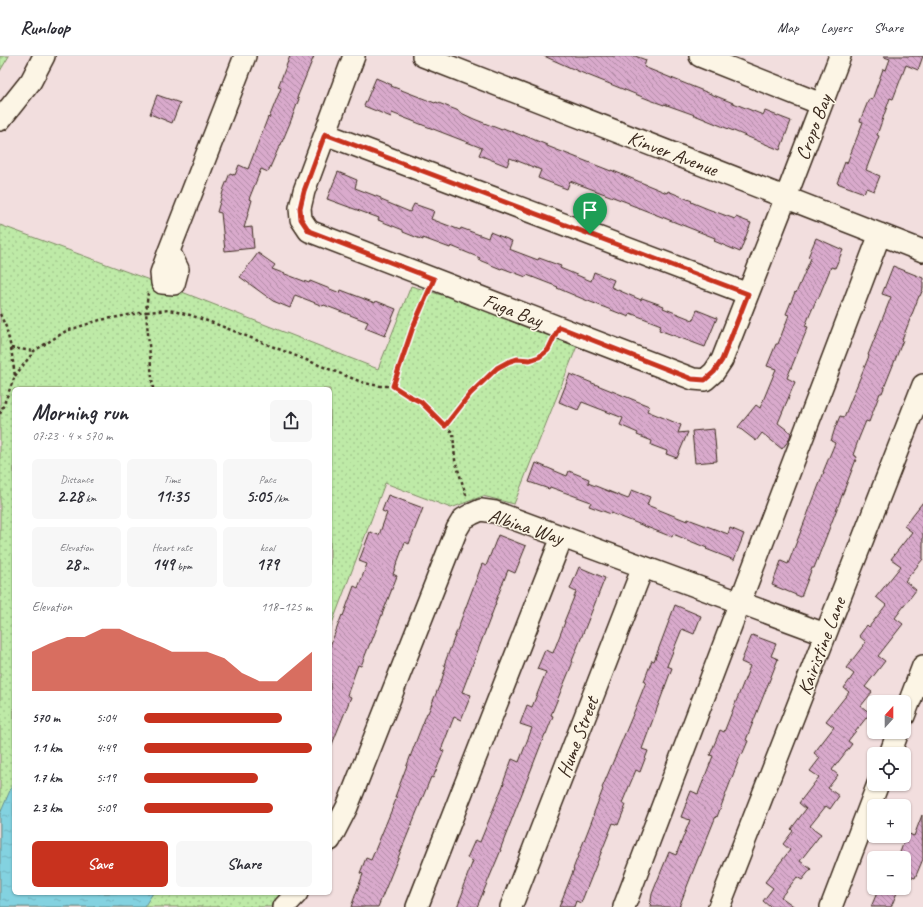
<!DOCTYPE html>
<html lang="en">
<head>
<meta charset="utf-8">
<style>
  :root { --surface:#fff; --page:#f7f7f7; --text:#2b2b33; --muted:#7c7c81; --line:#e1e1e2; --accent:#c8321e }
  body { margin:0; font-family:Caveat,sans-serif; background:var(--page); color:var(--text); height:100vh; display:flex; flex-direction:column; font-size:15px; white-space:nowrap }
  * { box-sizing:border-box; margin:0 }
  p { font-size:13px; color:var(--muted) }
  .icon { flex:none; width:22px; height:22px; fill:none; stroke:currentColor; stroke-width:2; stroke-linecap:round; stroke-linejoin:round }
  .map { position:relative; flex:1; overflow:hidden }
  .panel { position:absolute; left:12px; top:331px; width:320px; height:508px; display:flex; flex-direction:column; background:var(--surface); border-radius:6px; box-shadow:0 1px 3px #0004 }
  .panel>* { flex:none }
  .needle { width:26px; rotate:21deg }
  .controls { position:absolute; left:867px; top:639px; display:grid; gap:8px }
  .controls a { display:grid; place-items:center; width:44px; height:44px; border-radius:6px; background:var(--surface); box-shadow:0 1px 3px #0004; font-size:20px }
  .pin { position:absolute; display:grid; place-items:center; width:34px; height:34px; color:#fff; margin:-41px -17px; border-radius:50% 50% 50% 0; rotate:-45deg; box-shadow:0 0 4px #0007 }
  .pin .icon { rotate:45deg }
  .round { display:grid; place-items:center; flex:none; width:42px; height:42px; border-radius:6px; background:var(--page) }
  .overview { display:flex; align-items:center; justify-content:space-between; height:68px; padding:0 20px }
  h1 { font-size:22px; font-weight:700; line-height:30px }
  .figures { display:grid; grid-template-columns:repeat(3,1fr); gap:6px; height:68px; padding:4px 20px }
  .figures div { display:grid; align-content:center; border-radius:6px; background:var(--page); text-align:center }
  .figures b { font-size:17px; font-weight:700 }
  .figures small { font-size:11px; font-weight:400 }
  .figures p { font-size:11px }
  .chart { height:112px; padding:8px 20px }
  .chart p { display:flex; justify-content:space-between }
  .chart svg { width:100%; height:72px; margin-top:4px; fill:var(--accent); opacity:.7 }
  .action { display:flex; gap:8px; margin-top:auto; padding:8px 20px }
  .action a { flex:1; height:46px; border-radius:6px; background:var(--accent); color:#fff; font-size:16px; font-weight:700; line-height:46px; text-align:center }
  .action a+a { background:var(--page); color:var(--text) }
  ul { padding:0 20px; list-style:none; font-size:13px }
  li { display:grid; grid-template-columns:64px 48px 1fr; align-items:center; height:30px }
  li i { height:10px; border-radius:5px; background:var(--accent) }
  header { display:flex; align-items:center; gap:24px; box-sizing:border-box; height:56px; padding:0 20px; background:var(--surface); border-bottom:1px solid var(--line) }
  header strong { font-size:19px }
  nav { display:flex; gap:22px; margin-inline-start:auto; font-size:14px }
  .map>svg:first-child { display:block }
</style>
</head>
<body>
<header>
<strong>Runloop</strong>
<nav><a>Map</a><a>Layers</a><a>Share</a></nav>
</header>
<div class="map">
<svg width="923" height="851" viewBox="0 0 923 851">
  <defs>
    <pattern id="park-dots" width="8" height="8" patternUnits="userSpaceOnUse"><rect width="8" height="8" fill="#beeaa7"/><path d="M2 2h.1M6 6h.1" fill="none" stroke="#a4c98f" stroke-width="1.8" stroke-linecap="round"/></pattern>
    <pattern id="water-ripples" width="26" height="14" patternUnits="userSpaceOnUse"><rect width="26" height="14" fill="#83d2e0"/><path d="M2 4q2-2 4 0t4 0M15 11q2-2 4 0t4 0" fill="none" stroke="#72b4c0"/></pattern>
    <pattern id="building-back-hatch" width="6" height="6" patternUnits="userSpaceOnUse"><rect width="6" height="6" fill="#d9aacc"/><path d="M-1 5l2 2M0 0l6 6M5-1l2 2" fill="none" stroke="#b18ba5"/></pattern>
  </defs>
  <rect width="100%" height="100%" fill="#f2dede"/>
  <filter id="ink" filterUnits="userSpaceOnUse"><feTurbulence type="fractalNoise" baseFrequency=".025" numOctaves="2"/><feDisplacementMap in="SourceGraphic" scale="8" xChannelSelector="R" yChannelSelector="G"/><feConvolveMatrix kernelMatrix="1 2 1 2 8 2 1 2 1" color-interpolation-filters="sRGB"/></filter>
  <g filter="url(#ink)">
    <path fill="url(#park-dots)" stroke="#7c8a62" d="M0 0H9L0 15Z
      M0 169 182 236 378 313 411 230 581 280 514 448 483 440 451 452 385 427 330 573V333H14V837H286L274 851H0Z"/>
    <path fill="url(#water-ripples)" stroke="#668f92" d="M14 725V837H153L144 851H0V758Z"/>
    <path fill="url(#building-back-hatch)" stroke="#3b2a1e" d="M290 0H314L297 42 299 43 290 67 280 91H279L268 116 261 113 249 143 252 144 244 172 252 171 254 192 225 195 221 157 217 156 224 132 230 117 235 119 239 109 248 113 268 61 269 62 281 32 278 31Z
      M544 0H635L646 4 644 11 763 59 765 55 791 65 780 94 692 58 664 48V49L650 44 580 16Z
      M884 0H923L918 14 906 9 893 43 890 42 877 79 879 80 866 114 880 120 874 135 866 132 864 137 837 127 845 106 847 107 863 66 860 65 869 43 872 44 883 13 886 14 890 3 884 1Z
      M376 22 392 29 391 30 435 47 436 46 459 55V56L474 63 502 74 503 72 523 80V79L547 89V90L611 115V114L667 137 668 135 692 145 691 146 708 153 735 163 736 161 751 167 740 196 714 185 715 182 629 148V147L570 125 567 133 538 122 541 114 510 102 507 110 479 99 482 92 392 57 391 61 364 50Z
      M157 39 180 47 172 67 150 58Z
      M338 116 357 124 355 132 381 142V144L410 156 414 148 434 155 431 163 460 174 461 172 488 182 490 176 512 185 509 193 538 204 539 202 561 210 560 212 591 225 594 216 614 224 611 231 641 244 642 242 664 250 663 252 693 264 697 254 717 262 705 291 659 274 661 269 630 257 629 261 583 243 557 232 558 231 527 219 526 221 502 212 501 213 479 204 480 202 451 190 450 192 423 182V184L403 176V174L378 164 379 162 327 143Z
      M816 182 843 194 835 212 831 211 818 243 817 242 805 270 808 271 787 322 795 326 778 367 791 377 789 384 782 393 762 377 756 385 738 371 756 349 760 352 776 313 767 310 776 288H778L789 259 786 258 795 236 796 237 811 202 808 201Z
      M258 197 275 209 272 213 309 227 310 225 340 237 341 234 375 247 376 245 396 253 385 280 365 272 368 266 324 249 323 250 295 239 290 252 273 245 240 221Z
      M893 210 923 222V233L920 240H919L902 284H903L882 337H880L869 366 866 365 859 382 853 399 857 401 814 512H812L801 541 772 529 781 505 788 508 824 416H823L835 387 831 385 835 372 840 360 844 361 869 300 868 299 891 241 882 238Z
      M570 318 649 350 647 355 681 369 678 377 688 376 677 402 666 398 667 395 651 389 652 385 637 379 638 377 620 369 623 362 582 346 578 354 559 346Z
      M714 373 717 405 695 407 692 375Z
      M536 407 567 420 569 415 589 423 588 427 628 443 632 434 650 441 647 449 687 465 688 463 728 478 730 472 744 478 734 504 706 493 707 492 673 478 672 481 611 457V458L589 450 591 446 550 431 549 433 529 426Z
      M388 439 423 452 409 488 405 486 393 518 397 520 371 587H370L361 610 358 609 347 639 351 641 331 691H330V590L342 559 343 560 354 530 358 532 367 508 359 505 370 476 379 479 387 457 382 455Z
      M923 446V503L905 525 916 534 895 562 903 568 878 600 885 605 865 631 872 636 861 650 870 657 848 685 852 688 832 714 838 719 828 732 839 740 830 753 826 750 810 770 821 778 800 805 811 813 802 824 797 821 781 841 795 851H770L763 845 773 832 765 826 790 794 783 788 793 775 791 773 806 753 799 747 819 721 810 715 820 702 814 697 834 671 826 665 849 636 844 632 854 618 846 612 866 586 859 580 867 569 869 571 886 549 876 541 901 510 891 503 912 476 904 470Z
      M498 479 526 490 515 517 508 514 495 547H496L462 636 471 639 461 664 454 661 441 694 444 695 433 722 431 721 378 851H351L363 818 360 817 366 802 371 804 397 741H395L418 680 427 657H428L442 623 446 610 444 609 482 508 486 510Z
      M579 511 605 522 572 605 573 606 551 659 553 660 546 678H545L500 794H501L477 851H457L464 833H462L473 805 467 802 475 784 480 786 504 727H503L512 703 519 706 532 672 520 668 527 649 532 651 546 616 537 613 545 594 553 597 565 566H564L576 536 570 533Z
      M675 549 701 560 694 578 682 573 667 610 672 612 642 693 648 695 640 716 636 714 622 747 626 749 618 769 613 767 581 847 576 845 574 851H559L574 813H573L594 759H593L603 733 602 732 634 656 646 626 644 625 652 604 654 605Z
      M752 579 776 588 771 600 778 603 746 684 748 685 742 699 741 698 717 761 716 760 700 800H699L679 851H650L652 838 669 796 676 799 690 764 681 761 691 735 698 738 713 700 710 699 720 674 724 676 750 610 741 606Z
      M922 759 923 803 915 822 904 818V802H898L907 777 914 780Z
      M879 832H899L891 851H871Z"/>
    <g fill="none" stroke-linecap="round" stroke-linejoin="round">
      <defs>
        <path id="minor" d="M354 0 304 135 300 152 301 163 309 175 693 323 705 324 714 316 722 304 786 141 840 0
          M423 0 923 195
          M700 0 821 48
          M0 64 31 25 44 0
          M325 78 748 238
          M169 195 178 213 174 228 162 227 161 217 169 195 245 0
          M904 660 923 610
          M890 698 898 676
          M330 784 347 751 457 473 463 463 472 458 481 454 495 456 825 578
          M284 851 297 837
          M417 851 562 481
          M511 851 643 511
          M624 851 880 178
          M719 851 923 329
          M831 851 878 728"/>
      </defs>
      <use href="#minor" stroke="#3b2a1e" stroke-width="24"/>
      <path stroke="#3b2a1e" stroke-width="2.5" stroke-dasharray="3 3" stroke-linecap="butt" d="M0 258 6 271 11 292 15 320 0 358
        M11 292 34 295
        M15 320 34 295 66 275 100 264 146 256 148 236
        M393 330 407 339 421 346 453 377 455 404 467 442
        M153 333 146 256 169 254 190 259 216 268 364 327 380 330H393L413 271 427 238
        M445 370 470 338 497 312 508 306 517 303 530 304 539 301 548 294 551 287"/>
      <use href="#minor" stroke="#fcf5e5" stroke-width="21"/>
    </g>
  </g>
  <g fill="none" stroke-linecap="round" stroke-linejoin="round" filter="url(#ink)">
    <defs>
      <path id="route" d="M325 78 748 238 722 304 714 316 705 324 692 323 559 271 548 294 539 301 530 304 517 303 508 306 497 312 470 338 445 370 421 346 407 339 393 330 413 271 434 223 309 175 301 163 300 152 304 135Z"/>
    </defs>
    <use href="#route" stroke="#fff" stroke-width="8"/>
    <use href="#route" stroke="#c8321e" stroke-width="5"/>
  </g>
  <g text-anchor="middle" stroke-width="3" stroke-linejoin="round" paint-order="stroke">
    <g font-size="20" fill="#3b2a1e" stroke="#fcf5e5">
      <text transform="translate(813 71) rotate(-69)" y="7">Cropo Bay</text>
      <text transform="translate(673 97) rotate(21)" y="7">Kinver Avenue</text>
      <text transform="translate(513 254) rotate(21)" y="7">Fuga Bay</text>
      <text transform="translate(526 470) rotate(18)" y="7">Albina Way</text>
      <text transform="translate(821 590) rotate(-69)" y="7">Kairistine Lane</text>
      <text transform="translate(577 681) rotate(-69)" y="7">Hume Street</text>
    </g>
  </g>
</svg>
<div class="controls">
<a><svg class="needle" viewBox="-14 -14 28 28"><path d="M0-13l5 13h-10z" fill="#e53935"/><path d="M0 13l5-13h-10z" fill="#7c7c81"/></svg></a>
<a><svg class="icon" aria-label="locate" viewBox="0 0 24 24"><circle cx="12" cy="12" r="6"/><path d="M12 2v4M12 18v4M2 12h4M18 12h4"/></svg></a>
<a>+</a>
<a>−</a>
</div>
<div class="pin" style="left:590px;top:178px;background:#1e9e55"><svg class="icon" aria-label="arrive" viewBox="0 0 24 24"><path d="M6 21V4h12l-3 4 3 4H6"/></svg></div>
<section class="panel">
<div class="overview"><div><h1>Morning run</h1><p>07:23 · 4 × 570 m</p></div><a class="round"><svg class="icon" aria-label="share" viewBox="0 0 24 24"><path d="M12 15V3M7 8l5-5 5 5M5 13v7h14v-7"/></svg></a></div>
<div class="figures">
<div><p>Distance</p><b>2.28<small> km</small></b></div>
<div><p>Time</p><b>11:35</b></div>
<div><p>Pace</p><b>5:05<small> /km</small></b></div>
</div>
<div class="figures">
<div><p>Elevation</p><b>28<small> m</small></b></div>
<div><p>Heart rate</p><b>149<small> bpm</small></b></div>
<div><p>kcal</p><b>179</b></div>
</div>
<div class="chart"><p><span>Elevation</span>118–125 m</p>
<svg viewBox="0 0 160 44" preserveAspectRatio="none"><path d="M0 44V20L10 15L20 11L30 11L40 6L50 6L60 11L70 15L80 20L90 20L100 20L110 24L120 33L130 38L140 38L150 29L160 20V44z"/></svg>
</div>
<ul>
<li><b>570 m</b>5:04<i style="width:82%"></i></li>
<li><b>1.1 km</b>4:49<i style="width:100%"></i></li>
<li><b>1.7 km</b>5:19<i style="width:68%"></i></li>
<li><b>2.3 km</b>5:09<i style="width:77%"></i></li>
</ul>
<div class="action"><a>Save</a><a>Share</a></div>
</section>
</div>
</body>
</html>
